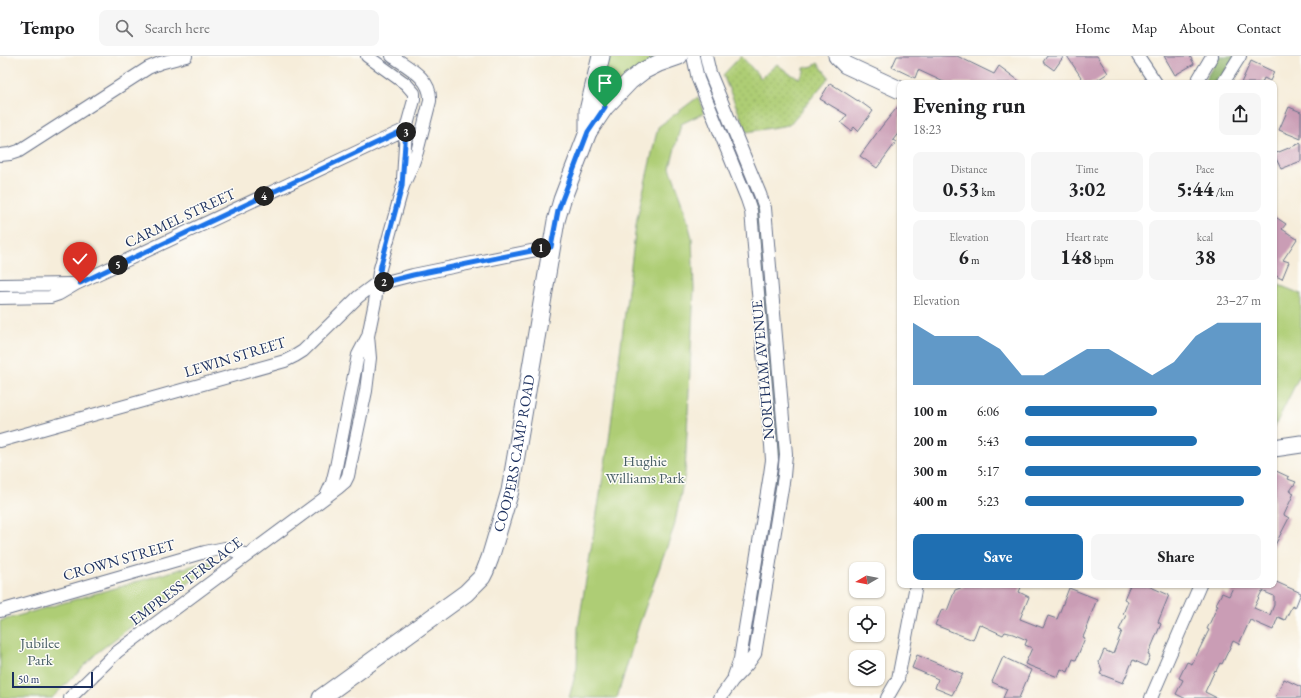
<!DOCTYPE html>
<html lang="en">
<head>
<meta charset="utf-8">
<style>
  :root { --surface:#fff; --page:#f6f6f6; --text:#202124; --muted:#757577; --line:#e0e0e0; --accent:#1f6fb2 }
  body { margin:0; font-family:"EB Garamond",serif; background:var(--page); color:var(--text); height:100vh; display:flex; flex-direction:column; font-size:15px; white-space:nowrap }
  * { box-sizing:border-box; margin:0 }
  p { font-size:13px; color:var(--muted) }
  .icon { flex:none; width:22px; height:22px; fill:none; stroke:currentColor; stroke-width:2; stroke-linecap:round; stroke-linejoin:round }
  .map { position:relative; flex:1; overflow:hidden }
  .drawer { position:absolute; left:897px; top:24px; width:380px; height:508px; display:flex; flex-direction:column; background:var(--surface); border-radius:8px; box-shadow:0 1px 3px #0004 }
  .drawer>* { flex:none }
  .needle { width:26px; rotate:261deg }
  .controls { position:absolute; left:849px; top:506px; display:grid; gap:8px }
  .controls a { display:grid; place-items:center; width:36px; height:36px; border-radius:8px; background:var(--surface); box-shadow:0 1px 3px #0004; font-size:20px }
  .scale { position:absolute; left:12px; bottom:10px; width:81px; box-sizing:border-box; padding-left:4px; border:2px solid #1b2f5e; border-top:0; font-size:11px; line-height:14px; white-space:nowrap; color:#1b2f5e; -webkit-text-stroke:3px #fdfcf7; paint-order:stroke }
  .pin { position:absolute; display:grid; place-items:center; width:34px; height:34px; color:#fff; margin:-41px -17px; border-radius:50% 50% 50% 0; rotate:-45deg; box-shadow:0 0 4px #0007 }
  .pin .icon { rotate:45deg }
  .km { position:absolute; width:20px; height:20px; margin:-10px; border-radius:50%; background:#222; color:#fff; font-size:11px; line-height:20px; text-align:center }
  .round { display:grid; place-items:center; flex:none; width:42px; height:42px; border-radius:8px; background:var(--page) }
  .head { display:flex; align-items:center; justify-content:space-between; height:68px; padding:0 16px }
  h1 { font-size:22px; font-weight:700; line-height:30px }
  .metrics { display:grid; grid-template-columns:repeat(3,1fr); gap:6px; height:68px; padding:4px 16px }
  .metrics div { display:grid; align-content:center; border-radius:8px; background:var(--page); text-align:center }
  .metrics b { font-size:20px; font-weight:700 }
  .metrics small { font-size:11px; font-weight:400 }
  .metrics p { font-size:11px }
  .chart { height:112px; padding:8px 16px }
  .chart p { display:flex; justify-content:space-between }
  .chart svg { width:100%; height:72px; margin-top:4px; fill:var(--accent); opacity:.7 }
  .cta { display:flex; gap:8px; margin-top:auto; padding:8px 16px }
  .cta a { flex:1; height:46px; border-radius:8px; background:var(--accent); color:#fff; font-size:16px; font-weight:700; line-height:46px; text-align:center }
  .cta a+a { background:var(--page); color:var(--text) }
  ul { padding:0 16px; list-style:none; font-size:13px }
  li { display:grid; grid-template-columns:64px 48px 1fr; align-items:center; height:30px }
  li i { height:10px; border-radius:5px; background:var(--accent) }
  header { display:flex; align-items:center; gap:24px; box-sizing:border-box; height:56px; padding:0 20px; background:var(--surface); border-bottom:1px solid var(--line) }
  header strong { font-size:19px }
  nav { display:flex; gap:22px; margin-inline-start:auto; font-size:14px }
  .search { width:280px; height:36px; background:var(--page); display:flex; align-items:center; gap:10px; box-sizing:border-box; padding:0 14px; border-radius:8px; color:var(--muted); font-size:15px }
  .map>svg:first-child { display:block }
</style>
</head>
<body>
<header>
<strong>Tempo</strong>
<div class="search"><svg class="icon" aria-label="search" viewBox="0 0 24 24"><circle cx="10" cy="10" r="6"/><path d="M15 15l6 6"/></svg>Search here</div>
<nav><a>Home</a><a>Map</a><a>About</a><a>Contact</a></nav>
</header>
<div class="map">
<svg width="1301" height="642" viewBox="0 0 1301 642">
  <defs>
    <pattern id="grass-dots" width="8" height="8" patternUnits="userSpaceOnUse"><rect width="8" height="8" fill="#aecd74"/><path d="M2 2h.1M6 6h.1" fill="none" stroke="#95b067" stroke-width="1.8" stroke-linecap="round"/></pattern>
    <pattern id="forest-firs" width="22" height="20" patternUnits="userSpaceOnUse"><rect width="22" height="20" fill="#8ab066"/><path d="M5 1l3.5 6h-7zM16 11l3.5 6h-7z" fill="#709057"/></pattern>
  </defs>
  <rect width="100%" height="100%" fill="#fdfcf7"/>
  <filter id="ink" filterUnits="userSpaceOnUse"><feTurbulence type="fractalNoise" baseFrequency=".025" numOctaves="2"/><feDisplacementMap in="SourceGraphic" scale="8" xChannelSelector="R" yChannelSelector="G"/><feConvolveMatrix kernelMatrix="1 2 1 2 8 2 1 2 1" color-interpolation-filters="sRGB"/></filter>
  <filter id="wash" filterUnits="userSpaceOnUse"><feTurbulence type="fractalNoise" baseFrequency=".012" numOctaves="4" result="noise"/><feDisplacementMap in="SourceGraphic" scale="16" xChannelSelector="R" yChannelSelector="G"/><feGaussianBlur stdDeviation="0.9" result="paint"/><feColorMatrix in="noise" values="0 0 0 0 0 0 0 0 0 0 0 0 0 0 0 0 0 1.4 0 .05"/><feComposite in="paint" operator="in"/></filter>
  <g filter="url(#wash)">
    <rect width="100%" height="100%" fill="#f6edda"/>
    <path fill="url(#grass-dots)" stroke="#647e69" d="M741 0 761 22 777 8 790 18 800 22 804 16V12L813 10 818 7 829 21 789 69 747 76 723 19Z"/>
    <path fill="url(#forest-firs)" stroke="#527062" d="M1219 0H1235L1219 27H1203Z
      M707 27H709L759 146 781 389 780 419 749 599H746L775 411 757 171 706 28Z"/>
    <path fill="#aecd74" stroke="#647e69" d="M606 0H662L596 48Z
      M698 41 704 57 681 68 670 112 682 144 692 182 694 233 685 417 674 471 639 569 617 642H569L577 612 578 572 609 384 637 162 658 71Z
      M1274 227 1301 238V317L1274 372Z
      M205 506 212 507 210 511 99 595 52 642H0V565Z"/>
    <g id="blocks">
      <path fill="#ca9db5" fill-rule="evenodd" d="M897 0H957L994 18 999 10 1022 27H946L918 14 915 22 892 11Z
        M1047 0H1064L1054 14 1043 6Z
        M1067 0H1097L1108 17 1093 27H1085Z
        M1164 0H1190L1194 8 1175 19Z
        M1251 5 1274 16 1270 25 1264 22 1262 27H1241Z
        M830 27 858 45V44L873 55 858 75 854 71 851 75 841 67 847 59 820 43Z
        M900 48V75L893 84 896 86 877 112 860 100 882 70Z
        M1289 51 1301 56V83L1279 74Z
        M1301 87V105L1281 113 1274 98Z
        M1274 160 1286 168 1282 173 1297 183 1283 204 1289 206 1282 223 1274 219Z
        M1274 414 1289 421 1288 423 1296 426 1290 435 1294 437 1284 459 1289 462 1274 491Z
        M1274 525 1301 537 1295 552 1292 550 1285 564 1278 561 1273 574 1250 564 1239 588 1233 585 1222 608 1220 607 1216 615 1215 614 1205 636 1217 642H1184L1176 638 1183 624 1179 622 1187 606 1192 608 1209 574 1207 573 1218 549 1216 548 1222 537 1229 540 1234 529H1274ZM1262 535 1274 540V549L1270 559 1254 552Z
        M964 529H1022L1019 536 1029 541 1020 563 1043 572 1048 560 1057 563 1069 532 1097 543 1086 572H1087L1083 581 1085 582 1076 604 1073 603 1068 616 1061 613 1058 621 1025 608 1032 592 1025 589 1027 584 1013 578 1005 576 1003 579 979 568 973 584 935 569 942 553 947 555 955 534 963 531Z
        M1130 529H1146L1169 539 1158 566 1161 568 1148 599 1150 600 1146 610 1133 604 1123 627 1100 618 1102 614 1099 606 1104 594 1113 598 1122 575 1119 574 1126 559 1123 558 1128 545 1124 543Z
        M917 599 963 618 952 639 935 632 938 623 912 612Z
        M1003 601 1031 614 1019 642H1003L1007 633 992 626Z
        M1284 623 1301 631V642H1275Z"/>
    </g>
  </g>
  <g filter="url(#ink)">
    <use href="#blocks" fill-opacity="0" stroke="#687289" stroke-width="1"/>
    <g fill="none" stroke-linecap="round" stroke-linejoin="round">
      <defs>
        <path id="minor" d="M367 0 406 28 414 37V44L406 73 403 123
          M693 0 698 23 747 143 751 155 771 389 772 404 770 418 740 603 734 620
          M706 0 710 17 760 138 765 152 786 398 784 420 755 598 747 609 732 625 720 642
          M1138 0 1156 27
          M1196 27 1212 0
          M1223 27 1240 0
          M0 99 10 98 19 95 148 12 160 7 186 0
          M0 229 73 228
          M0 242 50 241 59 238 76 228 406 73
          M0 385 285 305 295 300 303 295 358 241 374 229 413 219 551 191
          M326 440 332 427 336 411 358 299 368 280
          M0 555 205 496 225 492 247 499
          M70 642 117 596 338 432 345 426 348 420 366 335 370 302 368 280 375 246 379 216 403 130 412 110 417 96 430 45C432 22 407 11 392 0
          M887 642 898 623 916 529
          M1151 642 1200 529"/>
        <g id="secondary">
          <path d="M837 0 846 9 900 34"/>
          <path d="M588 76V55L601 0"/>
          <path d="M1274 392 1301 388"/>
          <path id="s1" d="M321 642 466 537 482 521 485 515 490 502 510 435 556 165 562 144 588 76 605 51 630 25 643 15 659 7 679 0"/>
        </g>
      </defs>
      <use href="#minor" stroke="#687289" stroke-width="14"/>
      <use href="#secondary" stroke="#687289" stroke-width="19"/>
      <use href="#minor" stroke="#fff" stroke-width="12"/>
      <use href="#secondary" stroke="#fff" stroke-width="17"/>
    </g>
  </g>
  <g fill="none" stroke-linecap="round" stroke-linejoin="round" filter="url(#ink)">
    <defs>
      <path id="route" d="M80 227 406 73 402 130 381 209 378 228 413 219 551 191 558 155 562 144 588 76 605 51"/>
    </defs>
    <use href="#route" stroke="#fff" stroke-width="8"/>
    <use href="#route" stroke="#1a73e8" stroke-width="5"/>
  </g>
  <g text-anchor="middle" stroke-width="3" stroke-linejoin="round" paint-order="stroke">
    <g font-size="15" fill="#1b2f5e" stroke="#fdfcf7">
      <text transform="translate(180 162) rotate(-25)" y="5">CARMEL STREET</text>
      <text transform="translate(235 301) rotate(-17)" y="5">LEWIN STREET</text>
      <text transform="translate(763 314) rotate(-95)" y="5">NORTHAM AVENUE</text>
      <text dy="5" stroke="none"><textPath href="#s1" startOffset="330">COOPERS CAMP ROAD</textPath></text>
      <text transform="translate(119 504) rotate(-16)" y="5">CROWN STREET</text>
      <text transform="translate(186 525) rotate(-37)" y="5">EMPRESS TERRACE</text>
    </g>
    <g font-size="15" fill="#475e65" stroke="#fdfcf7">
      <text x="645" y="410">Hughie<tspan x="645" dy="17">Williams Park</tspan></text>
      <text x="40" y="592">Jubilee<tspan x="40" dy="17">Park</tspan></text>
    </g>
  </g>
</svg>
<div class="controls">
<a><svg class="needle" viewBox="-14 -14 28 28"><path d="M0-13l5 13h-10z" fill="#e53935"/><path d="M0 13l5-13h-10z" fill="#757577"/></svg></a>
<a><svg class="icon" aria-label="locate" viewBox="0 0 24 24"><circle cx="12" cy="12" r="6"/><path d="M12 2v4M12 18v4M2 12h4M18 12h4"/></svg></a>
<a><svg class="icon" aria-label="layers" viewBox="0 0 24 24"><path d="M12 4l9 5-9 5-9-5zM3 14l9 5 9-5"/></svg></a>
</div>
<div class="scale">50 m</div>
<div class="pin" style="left:605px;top:51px;background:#1e9e55"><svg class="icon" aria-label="arrive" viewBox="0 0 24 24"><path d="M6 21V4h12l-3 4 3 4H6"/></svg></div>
<div class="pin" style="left:80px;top:227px;background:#d93025"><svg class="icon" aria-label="check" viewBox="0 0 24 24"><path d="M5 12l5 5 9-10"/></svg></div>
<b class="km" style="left:541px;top:192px">1</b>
<b class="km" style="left:384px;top:226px">2</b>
<b class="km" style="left:406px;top:76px">3</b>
<b class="km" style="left:264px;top:140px">4</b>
<b class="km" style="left:118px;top:209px">5</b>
<section class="drawer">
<div class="head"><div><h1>Evening run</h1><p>18:23</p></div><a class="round"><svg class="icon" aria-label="share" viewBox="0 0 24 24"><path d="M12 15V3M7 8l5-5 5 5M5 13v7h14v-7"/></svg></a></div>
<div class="metrics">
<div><p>Distance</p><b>0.53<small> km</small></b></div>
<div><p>Time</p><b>3:02</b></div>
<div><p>Pace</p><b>5:44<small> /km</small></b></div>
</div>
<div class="metrics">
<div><p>Elevation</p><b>6<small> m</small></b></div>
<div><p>Heart rate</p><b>148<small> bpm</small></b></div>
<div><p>kcal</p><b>38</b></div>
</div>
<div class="chart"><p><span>Elevation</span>23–27 m</p>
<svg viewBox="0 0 160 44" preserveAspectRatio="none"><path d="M0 44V6L10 14L20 14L30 14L40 22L50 38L60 38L70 30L80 22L90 22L100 30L110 38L120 30L130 14L140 6L150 6L160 6V44z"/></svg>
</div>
<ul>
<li><b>100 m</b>6:06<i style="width:56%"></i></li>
<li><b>200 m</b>5:43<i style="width:73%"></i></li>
<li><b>300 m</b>5:17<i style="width:100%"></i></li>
<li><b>400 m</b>5:23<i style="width:93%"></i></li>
</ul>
<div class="cta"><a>Save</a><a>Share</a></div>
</section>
</div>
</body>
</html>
